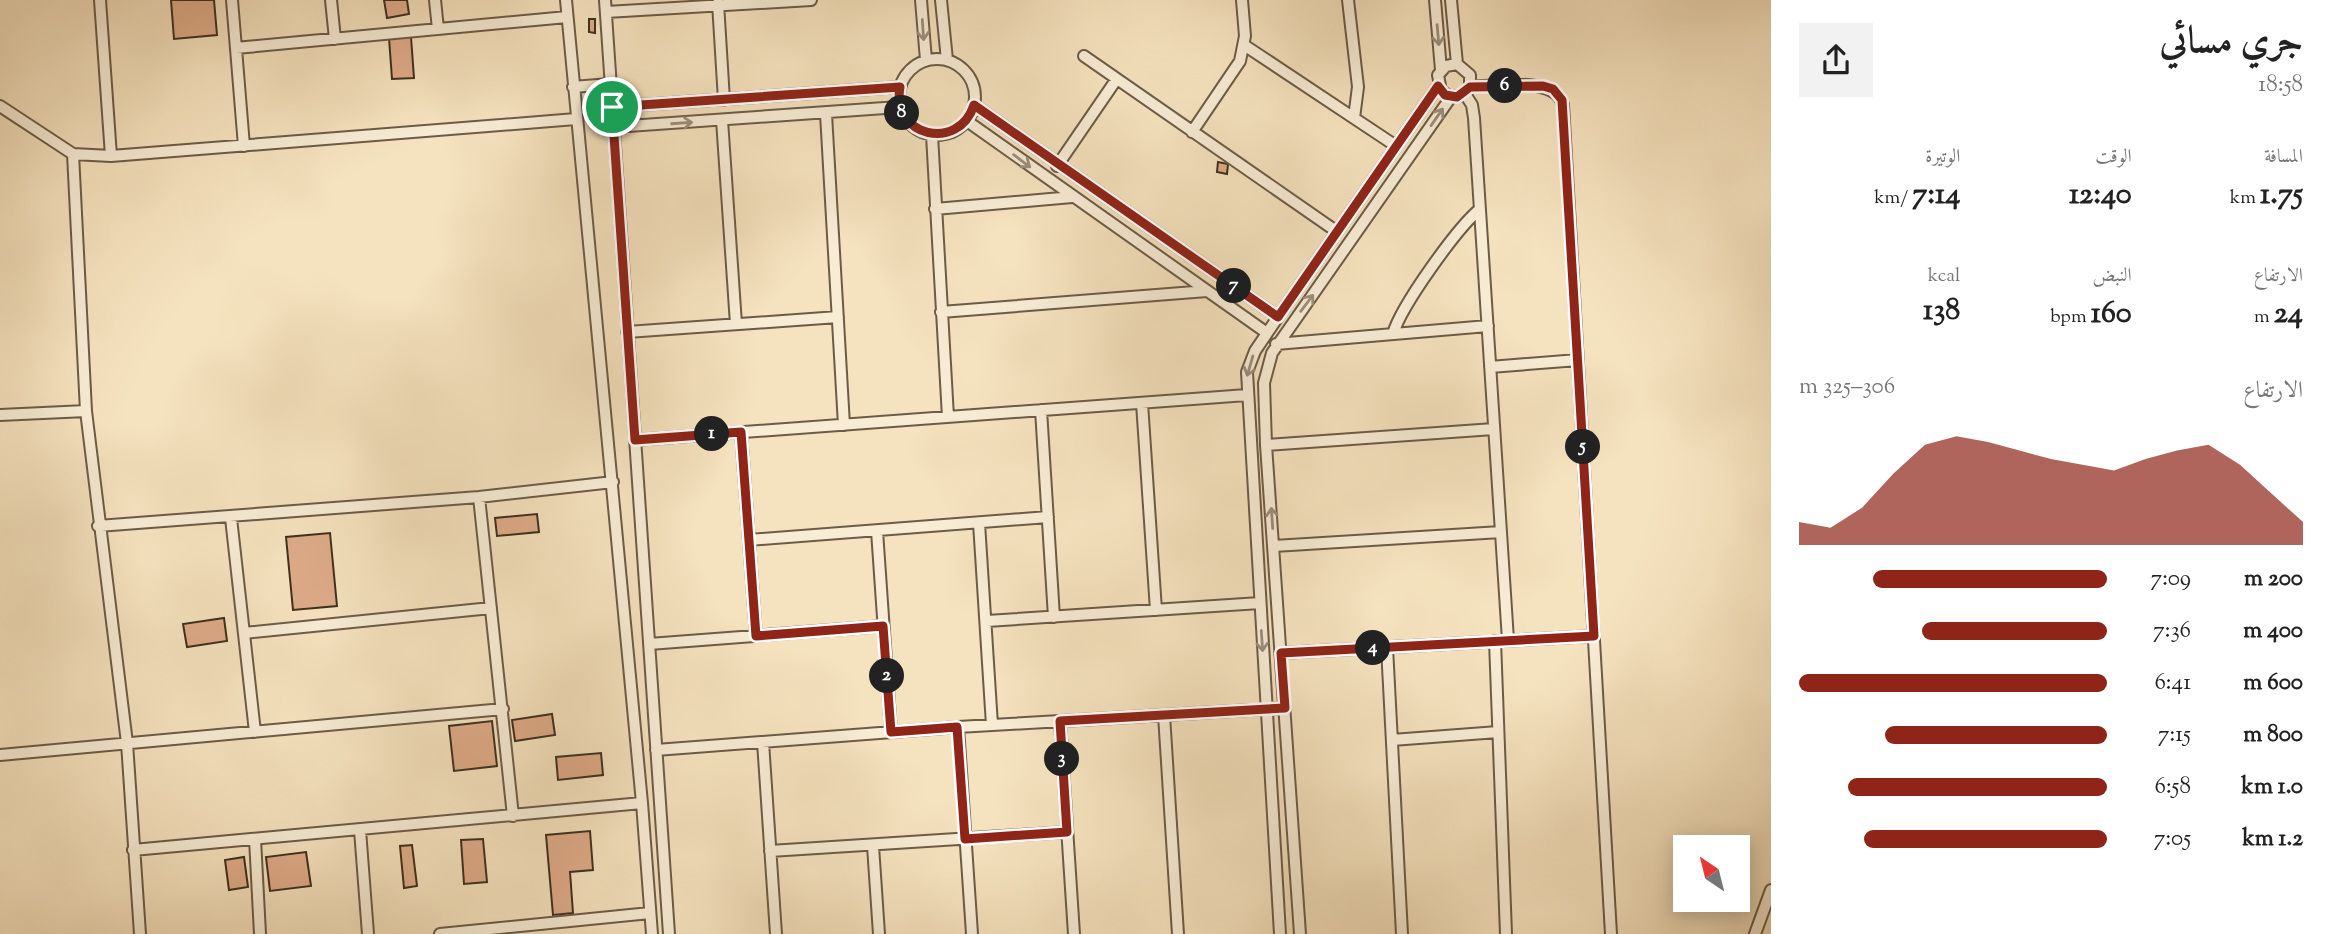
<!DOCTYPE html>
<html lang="ar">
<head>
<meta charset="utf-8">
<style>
  :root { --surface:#fff; --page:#f2f2f2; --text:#222; --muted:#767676; --accent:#8f2418 }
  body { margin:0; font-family:"Sorts Mill Goudy",Amiri,serif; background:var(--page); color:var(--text); direction:rtl; height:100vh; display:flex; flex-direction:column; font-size:26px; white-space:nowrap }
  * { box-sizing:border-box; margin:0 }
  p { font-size:23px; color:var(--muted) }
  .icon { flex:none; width:38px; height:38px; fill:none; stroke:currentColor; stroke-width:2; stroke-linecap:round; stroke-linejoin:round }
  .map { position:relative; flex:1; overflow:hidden; direction:ltr }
  .details { display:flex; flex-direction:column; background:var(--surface); width:560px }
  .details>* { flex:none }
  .needle { width:46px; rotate:325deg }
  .controls { position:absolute; left:1673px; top:835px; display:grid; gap:14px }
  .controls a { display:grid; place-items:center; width:77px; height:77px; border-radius:0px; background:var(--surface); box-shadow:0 4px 18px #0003; font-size:35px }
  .pin { position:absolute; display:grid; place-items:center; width:60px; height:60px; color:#fff; margin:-30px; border:4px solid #fff; border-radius:50%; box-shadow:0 2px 7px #0007 }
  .km { position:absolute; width:35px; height:35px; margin:-18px; border-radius:50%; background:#222; color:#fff; font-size:19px; line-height:35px; text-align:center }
  .round { display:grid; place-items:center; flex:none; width:74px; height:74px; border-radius:0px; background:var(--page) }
  .overview { display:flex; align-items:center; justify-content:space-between; height:119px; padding:0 28px }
  h1 { font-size:38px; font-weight:700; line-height:52px }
  .stats { display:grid; grid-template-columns:repeat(3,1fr); gap:10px; height:119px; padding:7px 28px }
  .stats div { display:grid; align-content:center }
  .stats b { font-size:30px; font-weight:700 }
  .stats small { font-size:19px; font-weight:400 }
  .stats p { font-size:19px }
  .chart { height:196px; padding:14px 28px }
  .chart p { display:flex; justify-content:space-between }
  .chart svg { width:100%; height:126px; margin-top:7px; fill:var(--accent); opacity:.7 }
  ul { padding:0 28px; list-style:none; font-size:23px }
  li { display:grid; grid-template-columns:112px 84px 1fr; align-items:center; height:52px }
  li i { height:18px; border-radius:9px; background:var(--accent) }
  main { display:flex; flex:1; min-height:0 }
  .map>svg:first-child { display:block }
</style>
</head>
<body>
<main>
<section class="details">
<div class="overview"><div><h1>جري مسائي</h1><p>18:58</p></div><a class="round"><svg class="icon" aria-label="share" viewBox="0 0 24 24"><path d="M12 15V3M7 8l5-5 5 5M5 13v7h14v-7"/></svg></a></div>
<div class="stats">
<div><p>المسافة</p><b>1.75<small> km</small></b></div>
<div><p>الوقت</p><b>12:40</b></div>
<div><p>الوتيرة</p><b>7:14<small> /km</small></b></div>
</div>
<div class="stats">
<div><p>الارتفاع</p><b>24<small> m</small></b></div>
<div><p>النبض</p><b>160<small> bpm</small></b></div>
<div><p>kcal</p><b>138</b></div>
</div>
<div class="chart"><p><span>الارتفاع</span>306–325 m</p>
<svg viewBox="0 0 160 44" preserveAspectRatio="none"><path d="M0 44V36L10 38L20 31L30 19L40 9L50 6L60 8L70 11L80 14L90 16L100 18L110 14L120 11L130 9L140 16L150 26L160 36V44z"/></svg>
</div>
<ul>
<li><b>200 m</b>7:09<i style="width:76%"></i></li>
<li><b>400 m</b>7:36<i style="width:60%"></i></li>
<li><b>600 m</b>6:41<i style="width:100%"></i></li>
<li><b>800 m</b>7:15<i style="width:72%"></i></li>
<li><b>1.0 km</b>6:58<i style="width:84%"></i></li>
<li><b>1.2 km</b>7:05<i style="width:79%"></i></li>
</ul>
</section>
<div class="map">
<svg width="1771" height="934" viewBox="0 0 1771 934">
  <rect width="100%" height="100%" fill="#f5e2be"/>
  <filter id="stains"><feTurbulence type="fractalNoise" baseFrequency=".00286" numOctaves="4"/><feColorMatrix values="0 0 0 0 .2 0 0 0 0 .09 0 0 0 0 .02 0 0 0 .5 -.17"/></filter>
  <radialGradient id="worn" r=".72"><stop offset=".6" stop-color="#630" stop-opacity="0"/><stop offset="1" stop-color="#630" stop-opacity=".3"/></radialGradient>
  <path fill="#deab88" stroke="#3d301f" stroke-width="2" d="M171 0H214L217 35 174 39Z
    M384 0H407L409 14 387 18Z
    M589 19H595V33L589 32Z
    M411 37 414 78 392 79 389 38Z
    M1218 162 1228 164 1227 174 1217 172Z
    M537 514 539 532 497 536 495 518Z
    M330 533 337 606 293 610 286 537Z
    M224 618 227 641 187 647 183 624Z
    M552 714 555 735 515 741 512 720Z
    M492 721 497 766 454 771 449 726Z
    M601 753 603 775 558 780 556 757Z
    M590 831 593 870 570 872 573 913 553 915 546 835Z
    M483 839 487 882 464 884 461 840Z
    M412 845 417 886 404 888 400 846Z
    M306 852 311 886 270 891 266 857Z
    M244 857 248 887 229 890 225 860Z"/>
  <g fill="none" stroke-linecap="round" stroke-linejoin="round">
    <defs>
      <path id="street" d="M100 0 111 156
        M232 0 244 146
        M331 0 335 39
        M435 0 438 29
        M566 0 642 803 652 934
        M605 0 669 934
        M921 0 926 60
        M941 0 947 60
        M1348 0 1358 87 1354 118
        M1435 0 1441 70
        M1451 0 1457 64
        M718 3 724 100
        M606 12 811 0
        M1244 45 1396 146
        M236 48 567 17
        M1084 56 1336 231
        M899 97a38 38 0 1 1 76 0a38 38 0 1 1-76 0Z
        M573 87 610 84
        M1470 87C1495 86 1557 76 1563 105L1611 934
        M1465 94 1472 105 1474 118 1508 640
        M974 105 1278 317
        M0 106 73 154 111 156 576 119
        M612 107 900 87
        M826 114 844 425
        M722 120 736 324
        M967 121 1267 333
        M614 127 899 107
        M1192 132 1240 61 1245 36 1242 0
        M932 135 948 417
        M73 154 86 411 127 743 140 934
        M1057 166 1116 80
        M935 209 1072 197
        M941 312 1207 291
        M627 332 838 317
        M1393 334C1401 306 1457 228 1480 209
        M1276 344 1488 326
        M1490 367 1578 360
        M1142 403 1156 610
        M1041 410 1054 617
        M0 415 86 411
        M741 432 756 636
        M635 440 1247 395
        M1266 445 1494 429
        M479 497 513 816
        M231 518 255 732
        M979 523 992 725
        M98 526 479 497 613 482
        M877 531 891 732
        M749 540 1048 517
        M1274 546 1501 532
        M987 621 1260 603
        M244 633 491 608
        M1495 641 1506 934
        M649 644 883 626
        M1387 647 1402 934
        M1281 653 1594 636
        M1164 715 1178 934
        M1060 721 1074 934
        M958 727 972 934
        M1392 740 1498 732
        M763 742 776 934
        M656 750 958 727 1285 708
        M0 755 503 709
        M360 830 368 934
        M255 839 260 934
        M873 846 879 934
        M133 850 642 803
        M770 851 1067 832
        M440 934 650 913
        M1280 934 1247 372 1255 351 1278 317 1438 86
        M1300 934 1266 445 1264 383 1272 353 1451 97 1463 95 1470 87V75L1457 64 1446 66 1438 75 1441 91 1451 97
        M1755 934 1771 890"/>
    </defs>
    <use href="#street" stroke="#6b5c47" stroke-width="14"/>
    <use href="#street" stroke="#f8ecd5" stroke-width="10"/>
  </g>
  <defs><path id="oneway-shaft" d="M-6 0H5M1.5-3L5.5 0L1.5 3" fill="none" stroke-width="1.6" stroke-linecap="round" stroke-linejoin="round" transform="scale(1.75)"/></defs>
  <g stroke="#9a8e7a">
    <use href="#oneway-shaft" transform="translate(923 30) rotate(86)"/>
    <use href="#oneway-shaft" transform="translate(1438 35) rotate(85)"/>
    <use href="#oneway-shaft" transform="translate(1437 117) rotate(-55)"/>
    <use href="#oneway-shaft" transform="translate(682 123) rotate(-4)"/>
    <use href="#oneway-shaft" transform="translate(1022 161) rotate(37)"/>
    <use href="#oneway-shaft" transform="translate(1307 303) rotate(-53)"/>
    <use href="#oneway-shaft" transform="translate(1250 366) rotate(106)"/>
    <use href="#oneway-shaft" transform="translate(1272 518) rotate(-94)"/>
    <use href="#oneway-shaft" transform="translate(1262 641) rotate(86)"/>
  </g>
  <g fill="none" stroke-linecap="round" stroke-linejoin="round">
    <defs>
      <path id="route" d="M1438 86 1445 95 1457 97 1470 87 1543 86 1553 89 1562 100 1594 636 1281 653 1285 708 1060 721 1067 832 965 839 957 727 891 732 883 626 756 636 741 432 635 440 612 107 900 87C891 136 958 153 974 105L1278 317Z"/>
    </defs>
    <use href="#route" stroke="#fff" stroke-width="14"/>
    <use href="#route" stroke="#8f2418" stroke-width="9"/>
  </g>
  <rect width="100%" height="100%" filter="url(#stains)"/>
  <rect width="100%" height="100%" fill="url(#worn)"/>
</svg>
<div class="controls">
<a><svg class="needle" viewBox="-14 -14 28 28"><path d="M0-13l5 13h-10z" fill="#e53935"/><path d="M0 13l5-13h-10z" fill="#767676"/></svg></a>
</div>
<div class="pin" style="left:612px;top:107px;background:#1e9e55"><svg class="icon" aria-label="arrive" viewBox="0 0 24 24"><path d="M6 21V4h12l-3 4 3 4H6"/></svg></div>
<b class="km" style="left:712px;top:434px">1</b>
<b class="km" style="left:887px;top:676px">2</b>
<b class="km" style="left:1062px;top:759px">3</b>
<b class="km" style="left:1373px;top:648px">4</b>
<b class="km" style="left:1583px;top:447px">5</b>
<b class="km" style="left:1505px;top:86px">6</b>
<b class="km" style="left:1234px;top:286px">7</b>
<b class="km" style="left:902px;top:113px">8</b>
</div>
</main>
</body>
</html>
